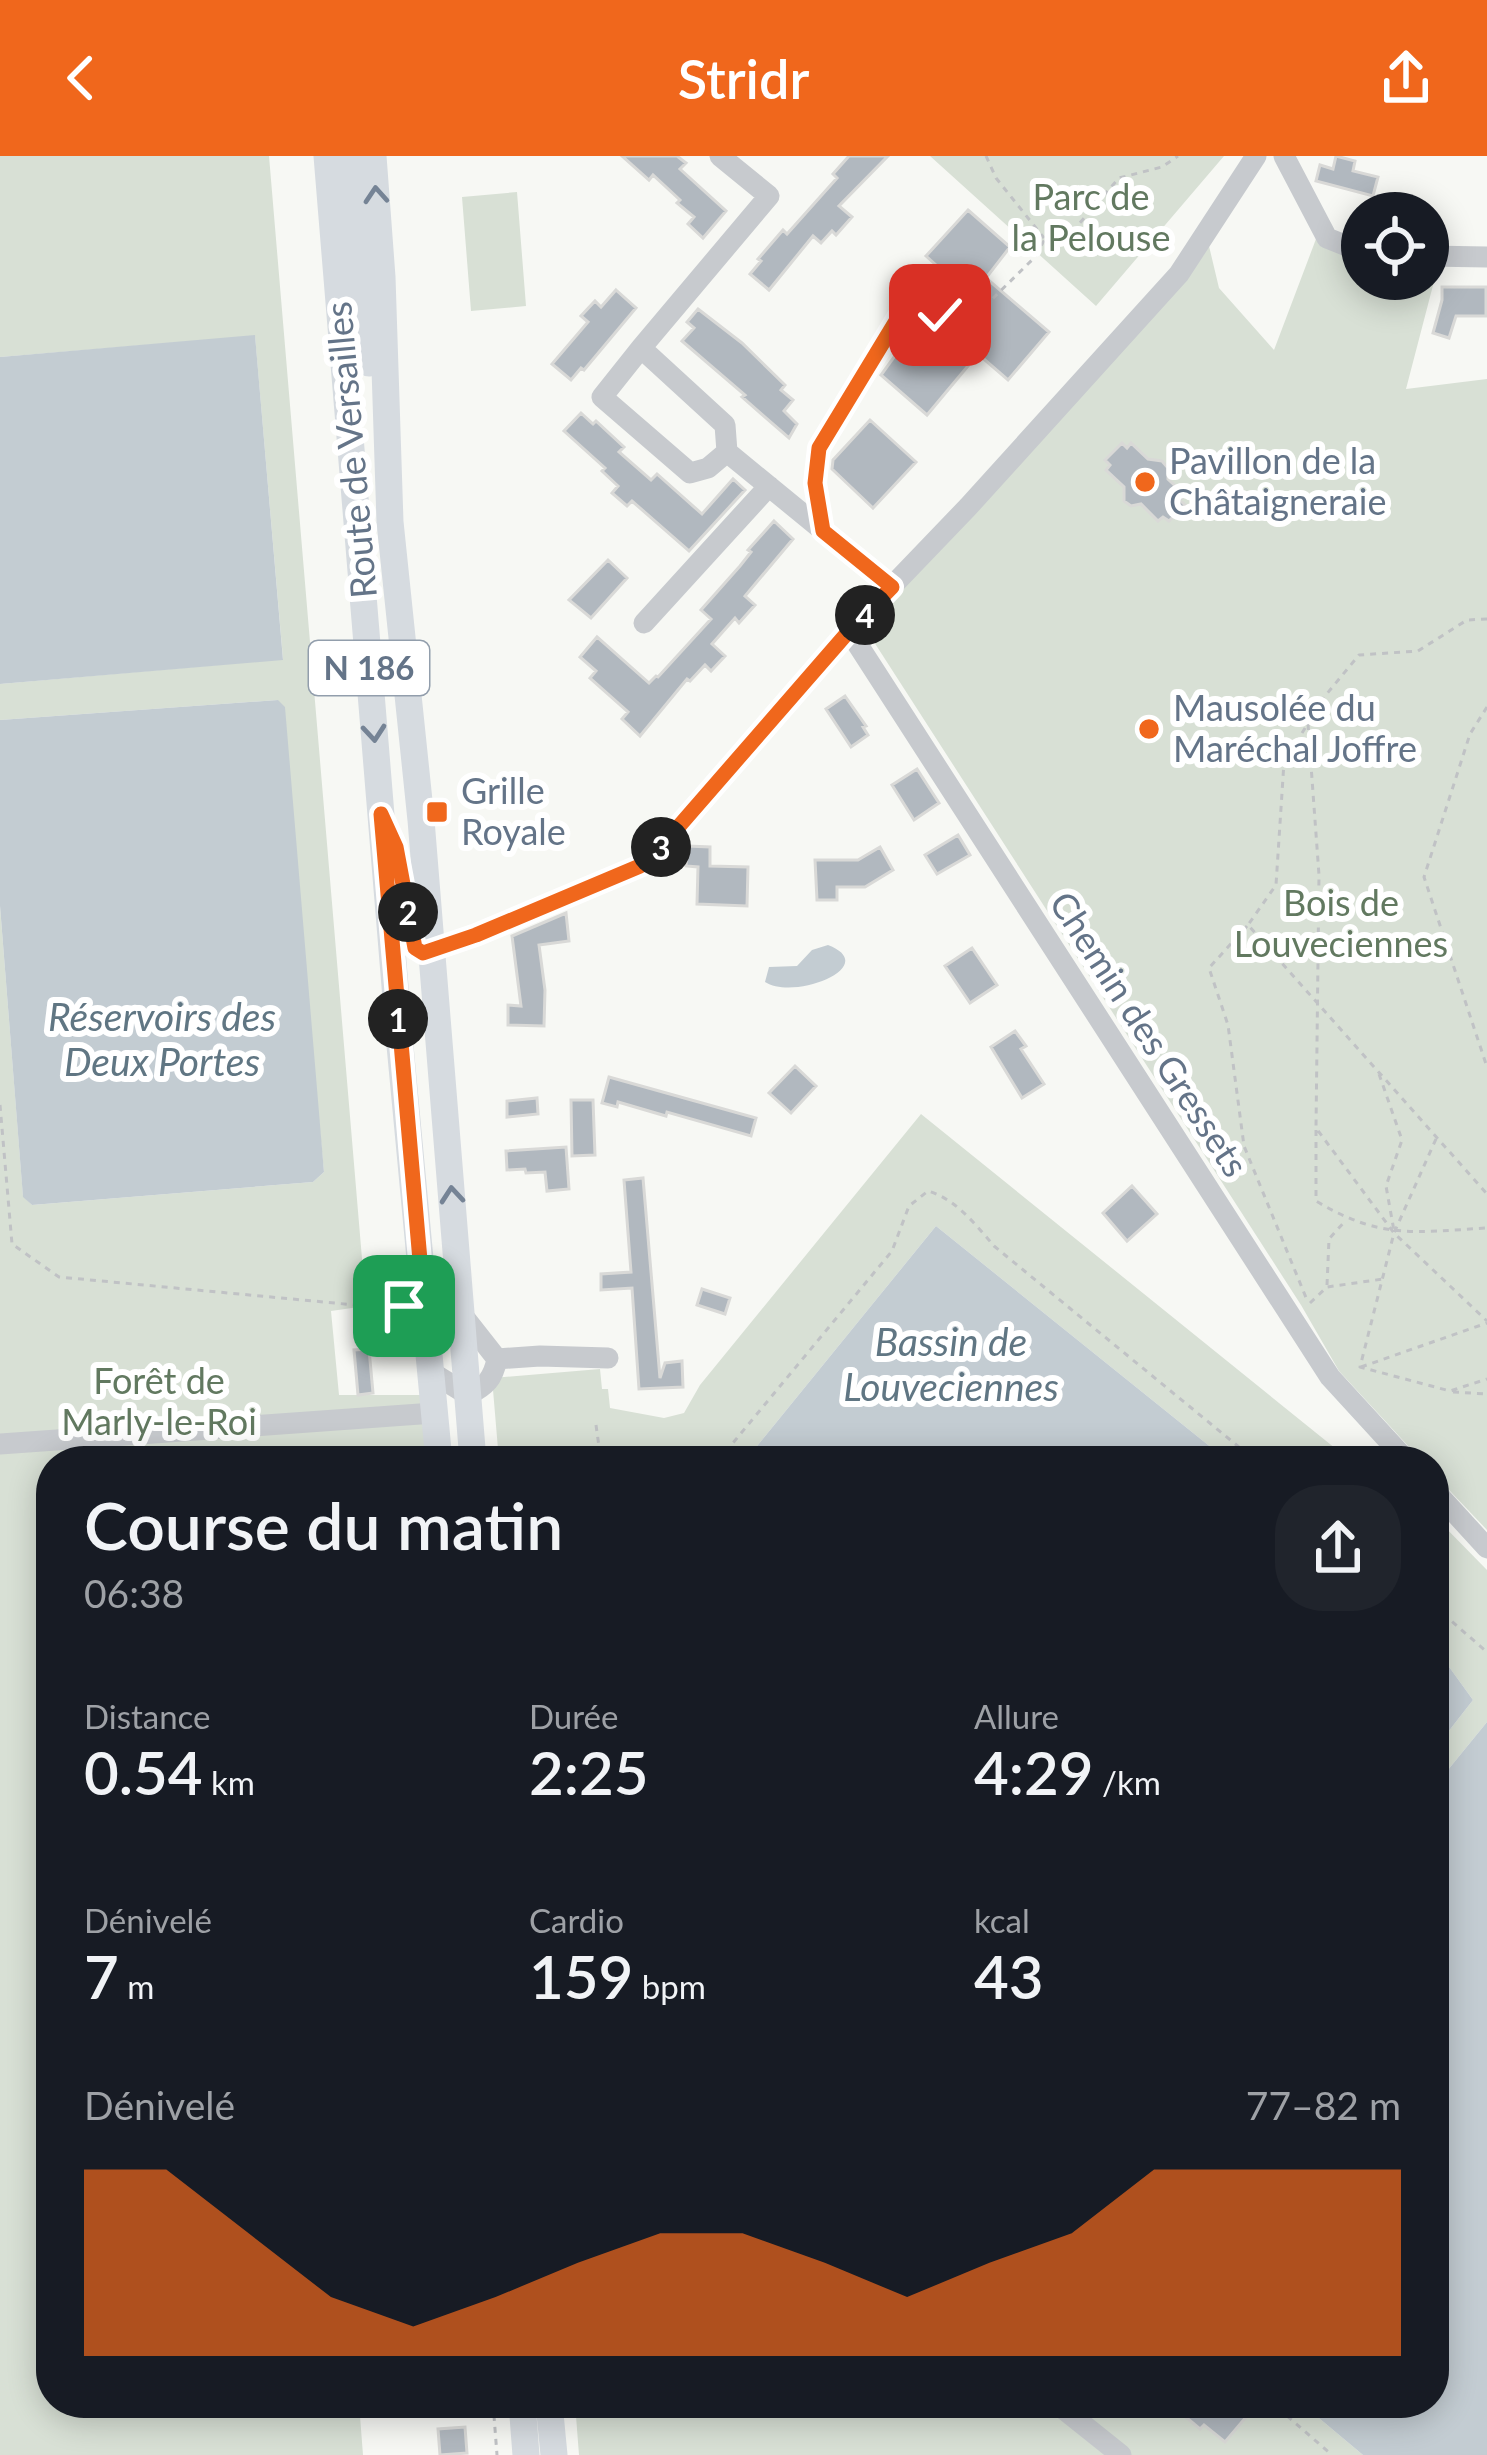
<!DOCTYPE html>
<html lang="fr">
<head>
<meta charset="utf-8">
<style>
  :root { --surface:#171b24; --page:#20242c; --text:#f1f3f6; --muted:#9ea1a6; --accent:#f0671c }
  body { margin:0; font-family:Lato,sans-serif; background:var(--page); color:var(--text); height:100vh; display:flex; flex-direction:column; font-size:45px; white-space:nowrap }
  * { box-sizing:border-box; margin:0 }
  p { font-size:39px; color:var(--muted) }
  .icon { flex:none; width:66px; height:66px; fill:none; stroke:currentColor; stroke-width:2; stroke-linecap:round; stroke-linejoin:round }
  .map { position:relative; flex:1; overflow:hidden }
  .panel { position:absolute; left:36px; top:1290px; width:1413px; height:972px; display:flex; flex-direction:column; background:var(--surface); border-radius:48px; box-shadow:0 6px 30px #0003 }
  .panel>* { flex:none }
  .buttons { position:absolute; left:1341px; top:36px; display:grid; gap:24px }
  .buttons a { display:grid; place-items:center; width:108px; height:108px; border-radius:50%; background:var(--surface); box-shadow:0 6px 30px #0003; font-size:60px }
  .pin { position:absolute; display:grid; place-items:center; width:102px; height:102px; color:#fff; margin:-51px; border-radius:24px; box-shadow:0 6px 18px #0006 }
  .km { position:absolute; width:60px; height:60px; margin:-30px; border-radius:50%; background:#222; color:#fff; font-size:33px; line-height:60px; text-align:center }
  .round { display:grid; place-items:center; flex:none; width:126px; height:126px; border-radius:48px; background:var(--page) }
  .headline { display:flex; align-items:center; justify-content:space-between; height:204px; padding:0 48px }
  h1 { font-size:66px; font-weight:600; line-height:90px }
  .figures { display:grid; grid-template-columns:repeat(3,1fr); gap:18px; height:204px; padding:12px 48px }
  .figures div { display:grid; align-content:center }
  .figures b { font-size:60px; font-weight:600 }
  .figures small { font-size:33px; font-weight:400 }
  .figures p { font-size:33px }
  .chart { height:336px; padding:24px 48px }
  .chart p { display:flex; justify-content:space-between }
  .chart svg { width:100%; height:216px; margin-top:12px; fill:var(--accent); opacity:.7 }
  header { display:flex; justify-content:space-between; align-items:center; height:156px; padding:0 48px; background:var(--accent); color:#fff; font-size:54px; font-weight:600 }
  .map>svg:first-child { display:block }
</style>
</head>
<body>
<header><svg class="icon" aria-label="back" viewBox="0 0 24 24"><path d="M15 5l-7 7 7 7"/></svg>Stridr<svg class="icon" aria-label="share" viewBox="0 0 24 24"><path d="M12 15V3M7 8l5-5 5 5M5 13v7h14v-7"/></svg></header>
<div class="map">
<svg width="1487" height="2299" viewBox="0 0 1487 2299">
  <rect width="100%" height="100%" fill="#f7f8f4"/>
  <path fill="#d8e0d5" d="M0 0H269L366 1150 331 1155 339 1239H433L439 1305H51V2247H359L363 2299H0V750L23 1040 32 1049 313 1026 324 1016 278 544 0 564V528L283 503 255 180 0 201Z
    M930 0H1224L1096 150Z
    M517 36 526 150 471 155 462 41Z
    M1316 83 1362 108V123H1428V114H1437L1406 233 1487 223V1374L1434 1318V1305H1422L1339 1215 1301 1149 865 472 1209 90 1219 132 1274 194Z
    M921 958 1351 1305H1228L936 1070 745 1305H499L492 1222 600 1213 602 1233H608L610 1252 664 1262 684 1257 700 1229Z
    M1434 1360 1487 1414V1566L1434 1631V1594L1473 1544 1434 1490Z
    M575 2247H1301L1363 2299H579Z"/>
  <path fill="#c3ccd2" d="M255 179 283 504 0 528V201Z
    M278 544 285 551 324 1016 313 1026 32 1049 23 1041 0 750V564Z
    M828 789C882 810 795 845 765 826L769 811 797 810 812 794Z
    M936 1070 1228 1305H745Z
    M1434 1490 1473 1544 1434 1594Z
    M1487 1566V2299H1363L1301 2247H1434V1631Z"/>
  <path fill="#b1b8bf" stroke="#d9d9d7" stroke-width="3" d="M622 0H677L686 7 680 13 726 55 703 82 688 68 694 61 677 47 680 44 653 19 649 24Z
    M849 0H888L839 50 852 61 836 79 832 75 821 87 813 80 769 134 750 118 761 105 758 103 783 74 787 78 837 22 833 18Z
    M1336 0 1355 5 1353 15 1378 21 1373 40 1316 25 1320 9 1333 13Z
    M968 54 1010 91 986 122 1049 176 1008 224 978 198 927 259 881 219 894 201 925 175 950 196 986 154 926 100Z
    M1442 131H1486V160H1456L1449 182 1433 177 1442 144Z
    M616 134 636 152 584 214 581 212 571 224 552 208 588 166 581 160 595 145 601 151Z
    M698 153 742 187 785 229 781 234 793 244 784 255 797 268 789 282 742 241 745 239 682 185 694 172 687 166Z
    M581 257 593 268 596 265 624 291 619 296 651 324 657 318 702 358 733 323 745 334 689 395 632 345 627 350 612 337 618 330 602 315 605 312 564 275Z
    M870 264 916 306 873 352 832 313 833 304Z
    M1122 287 1127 292 1131 287 1148 303 1162 305 1168 312V323L1185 339 1180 344 1185 349 1169 365 1163 361 1158 365 1141 348 1131 350 1124 345V331L1106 314 1110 309 1105 304Z
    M774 365 793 383 745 440 755 449 739 467 735 462 712 488 725 500 711 515 705 509 690 525 687 523 640 580 622 563 628 556 590 522 596 515 580 501 597 481 649 527 656 520 658 521 711 463 701 454 740 410 751 396 748 394Z
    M608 404 627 422 591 462 569 444Z
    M845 540 866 570 863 571 868 579 851 591 826 553Z
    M917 613 939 647 914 664 892 629Z
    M958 679 970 699 937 718 925 699Z
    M687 690 710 691V710L748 711 747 750 697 748 698 711 686 710Z
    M880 691 893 714 865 731H837V744H817L815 704H858Z
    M566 757 569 785 539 789 545 834 544 870 508 869V849L521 850 512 780Z
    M972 792 997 829 970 847 945 810Z
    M1015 875 1026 890 1021 893 1044 928 1022 942 991 891Z
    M795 910 816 930 791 957 769 937Z
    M609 921 756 962 751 980 667 956 666 960 618 946 617 951 602 947Z
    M537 942 538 958 507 961V945Z
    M571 944H593L595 999 572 1000Z
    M566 991 569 1033 547 1035 545 1016 526 1017 525 1013 507 1014 506 995Z
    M643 1022 660 1222 665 1207 682 1205 683 1231 639 1233 632 1132 601 1134V1118L631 1116 624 1024Z
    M1132 1030 1157 1058 1127 1085 1103 1057Z
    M702 1133 730 1142 725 1158 697 1149Z
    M369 1193 373 1237 358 1239 354 1194Z
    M1169 2247H1258L1225 2286 1204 2269 1200 2273Z
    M465 2271 467 2297 440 2299 438 2273Z"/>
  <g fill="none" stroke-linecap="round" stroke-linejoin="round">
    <path stroke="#c0c2c5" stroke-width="3" stroke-dasharray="6 6" stroke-linecap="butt" d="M986 0 996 22 1044 82
      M949 148 983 152 1034 102 1045 83 1071 77 1119 22 1162 11 1178 0
      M1487 463 1467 464 1418 495 1359 499 1325 540 1284 606 1276 729 1248 769 1487 1038
      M1487 551 1470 578 1424 721 1487 911
      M1308 568 1319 719 1316 972 1394 1077 1487 1165
      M1247 770 1209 812 1228 869 1244 990 1307 1144
      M1379 918 1402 984 1386 1030 1394 1075
      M0 949 12 1088 59 1121 366 1150H399
      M1316 974V1045C1381 1084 1415 1076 1487 1072
      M1436 983 1394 1077 1360 1211 1450 1235 1487 1223
      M1327 1129 1329 1083 1346 1064
      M1310 1147 1327 1131 1383 1123
      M1361 1211 1487 1167
      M1453 1236 1487 1238
      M596 1269 601 1305
      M718 1305 892 1095 909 1050 928 1035C956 1043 976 1069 994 1090L1256 1305
      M1434 1450 1487 1496
      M493 2247 497 2299
      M1278 2252 1332 2299"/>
    <path stroke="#c7cace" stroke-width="21" d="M1284 0 1327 82 1362 96
      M1428 100 1487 101
      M917 144a16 16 0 1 1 32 0a16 16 0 1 1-32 0Z
      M641 192 769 40 720 0
      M727 296 708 312 690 317 602 241 641 192 725 269 727 296 892 431
      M823 375 815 327 819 292 904 152 917 148
      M644 467 769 330
      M849 475 1330 1221 1407 1305
      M391 680 396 691 415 792 423 797 476 779 640 710 660 692 849 475 968 351 1179 118 1256 0
      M464 1161 497 1203
      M497 1203 540 1200 608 1202
      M431 1216 468 1239C486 1230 493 1223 497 1203
      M0 1288 434 1257
      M1434 1334 1487 1392
      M1056 2247 1121 2299"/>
    <path stroke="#d6dbe0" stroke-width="27" d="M327 0 399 879 439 1305
      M349 0 369 207
      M373 0 382 121 390 366 421 664 473 1305
      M522 2247 526 2299
      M549 2247 554 2299"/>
  </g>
  <defs><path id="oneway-chevron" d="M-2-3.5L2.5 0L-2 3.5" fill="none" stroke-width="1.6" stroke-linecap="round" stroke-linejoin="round" transform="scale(3)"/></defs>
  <g stroke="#758395">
    <use href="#oneway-chevron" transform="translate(376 39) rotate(-94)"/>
    <use href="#oneway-chevron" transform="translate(374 577) rotate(85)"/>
    <use href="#oneway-chevron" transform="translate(452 1039) rotate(-95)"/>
  </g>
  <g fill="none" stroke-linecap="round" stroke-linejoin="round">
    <defs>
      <path id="route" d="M404 1150H424L381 658 396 691 415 792 423 797 476 779 640 710 660 692 849 475 892 431 823 375 815 327 819 292 904 152 917 148 926 159H940"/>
    </defs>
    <use href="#route" stroke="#fff" stroke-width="24"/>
    <use href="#route" stroke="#f0671c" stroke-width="15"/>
  </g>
  <g fill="#f0671c" stroke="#fff" stroke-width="4.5">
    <circle cx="1145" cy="326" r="12"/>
    <circle cx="1149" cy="573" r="12"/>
    <rect x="425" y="644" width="24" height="24" rx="6"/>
  </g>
  <g text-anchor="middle" stroke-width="12" stroke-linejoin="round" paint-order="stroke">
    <rect fill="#fff" stroke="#929eac" stroke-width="3" x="309" y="485" width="120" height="54" rx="9"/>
    <g font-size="33" font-weight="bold" fill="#647488">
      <text x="369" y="524">N 186</text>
    </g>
    <g font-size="36" fill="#627960" stroke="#fff">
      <text x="1091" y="54">Parc de<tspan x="1091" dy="41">la Pelouse</tspan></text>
      <text x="1341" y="760">Bois de<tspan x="1341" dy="41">Louveciennes</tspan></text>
      <text x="159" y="1238">Forêt de<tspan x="159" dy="41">Marly-le-Roi</tspan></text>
    </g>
    <g font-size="36" fill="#647488" stroke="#fff">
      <text transform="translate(351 294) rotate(-95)" y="13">Route de Versailles</text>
      <text transform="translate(1149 878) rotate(57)" y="13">Chemin des Gressets</text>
    </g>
    <g font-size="36" fill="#647488" stroke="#fff" text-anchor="start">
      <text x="1169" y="318">Pavillon de la<tspan x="1169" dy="41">Châtaigneraie</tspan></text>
      <text x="1173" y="565">Mausolée du<tspan x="1173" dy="41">Maréchal Joffre</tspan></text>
      <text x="461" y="648">Grille<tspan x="461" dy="41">Royale</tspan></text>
    </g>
    <g font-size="39" font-style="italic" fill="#607683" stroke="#fff">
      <text x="162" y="875">Réservoirs des<tspan x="162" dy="45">Deux Portes</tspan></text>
      <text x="951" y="1200">Bassin de<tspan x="951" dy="45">Louveciennes</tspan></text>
    </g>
  </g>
</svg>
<div class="buttons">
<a><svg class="icon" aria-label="locate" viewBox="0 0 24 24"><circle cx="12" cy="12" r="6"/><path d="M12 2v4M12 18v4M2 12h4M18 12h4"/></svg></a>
</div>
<div class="pin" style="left:404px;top:1150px;background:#1e9e55"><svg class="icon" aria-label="arrive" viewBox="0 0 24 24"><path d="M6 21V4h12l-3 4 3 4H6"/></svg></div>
<div class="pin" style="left:940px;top:159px;background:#d93025"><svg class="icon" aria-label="check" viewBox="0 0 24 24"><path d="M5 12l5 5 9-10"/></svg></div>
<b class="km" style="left:398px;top:863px">1</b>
<b class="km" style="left:408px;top:756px">2</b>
<b class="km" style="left:661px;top:691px">3</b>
<b class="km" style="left:865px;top:459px">4</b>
<section class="panel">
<div class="headline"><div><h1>Course du matin</h1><p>06:38</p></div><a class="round"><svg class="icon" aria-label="share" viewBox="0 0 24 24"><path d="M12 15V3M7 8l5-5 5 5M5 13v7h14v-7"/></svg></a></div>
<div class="figures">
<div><p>Distance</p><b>0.54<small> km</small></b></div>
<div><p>Durée</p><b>2:25</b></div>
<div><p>Allure</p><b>4:29<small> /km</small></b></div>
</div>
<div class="figures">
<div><p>Dénivelé</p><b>7<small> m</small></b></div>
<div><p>Cardio</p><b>159<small> bpm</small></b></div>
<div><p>kcal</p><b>43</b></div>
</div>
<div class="chart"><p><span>Dénivelé</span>77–82 m</p>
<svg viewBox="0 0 160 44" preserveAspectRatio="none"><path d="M0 44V6L10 6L20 19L30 32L40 38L50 32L60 25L70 19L80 19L90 25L100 32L110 25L120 19L130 6L140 6L150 6L160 6V44z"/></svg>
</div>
</section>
</div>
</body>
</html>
